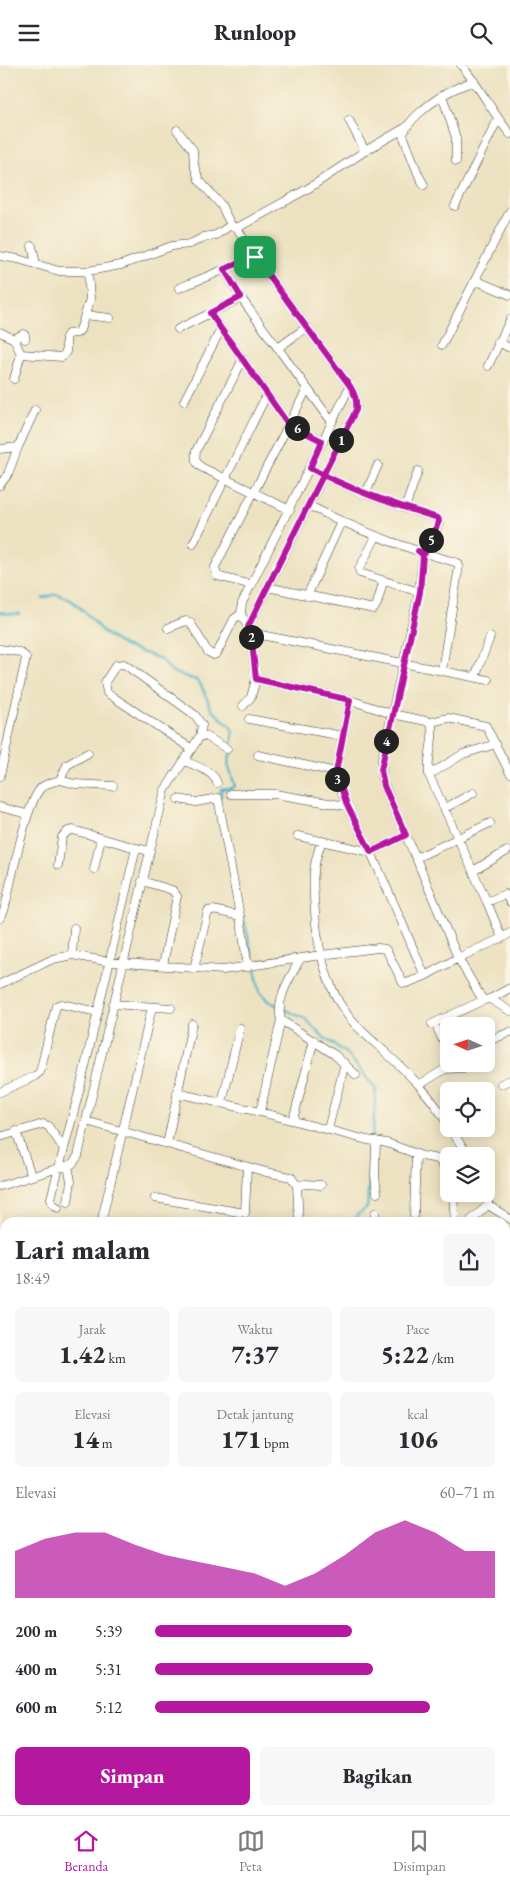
<!DOCTYPE html>
<html lang="id">
<head>
<meta charset="utf-8">
<style>
  :root { --surface:#fff; --page:#f7f7f7; --text:#2b2b33; --muted:#7c7c81; --line:#e1e1e2; --accent:#b5179e }
  body { margin:0; font-family:"EB Garamond",serif; background:var(--page); color:var(--text); height:100vh; display:flex; flex-direction:column; font-size:19px; white-space:nowrap }
  * { box-sizing:border-box; margin:0 }
  p { font-size:16px; color:var(--muted) }
  .icon { flex:none; width:28px; height:28px; fill:none; stroke:currentColor; stroke-width:2; stroke-linecap:round; stroke-linejoin:round }
  .map { position:relative; flex:1; overflow:hidden }
  .side { position:absolute; left:0px; top:1152px; width:510px; height:598px; display:flex; flex-direction:column; background:var(--surface); border-radius:15px 15px 0 0; box-shadow:0 2px 12px #0003 }
  .side>* { flex:none }
  .needle { width:32px; rotate:273deg }
  .tools { position:absolute; left:440px; top:952px; display:grid; gap:10px }
  .tools a { display:grid; place-items:center; width:55px; height:55px; border-radius:8px; background:var(--surface); box-shadow:0 2px 12px #0003; font-size:25px }
  .pin { position:absolute; display:grid; place-items:center; width:42px; height:42px; color:#fff; margin:-21px; border-radius:10px; box-shadow:0 2px 8px #0006 }
  .km { position:absolute; width:25px; height:25px; margin:-12px; border-radius:50%; background:#222; color:#fff; font-size:14px; line-height:25px; text-align:center }
  .round { display:grid; place-items:center; flex:none; width:52px; height:52px; border-radius:8px; background:var(--page) }
  .headline { display:flex; align-items:center; justify-content:space-between; height:85px; padding:0 15px }
  h1 { font-size:28px; font-weight:800; line-height:38px }
  .figures { display:grid; grid-template-columns:repeat(3,1fr); gap:8px; height:85px; padding:5px 15px }
  .figures div { display:grid; align-content:center; border-radius:8px; background:var(--page); text-align:center }
  .figures b { font-size:25px; font-weight:800 }
  .figures small { font-size:14px; font-weight:400 }
  .figures p { font-size:14px }
  .chart { height:140px; padding:10px 15px }
  .chart p { display:flex; justify-content:space-between }
  .chart svg { width:100%; height:90px; margin-top:5px; fill:var(--accent); opacity:.7 }
  .primary-button { display:flex; gap:10px; margin-top:auto; padding:10px 15px }
  .primary-button a { flex:1; height:58px; border-radius:8px; background:var(--accent); color:#fff; font-size:20px; font-weight:800; line-height:58px; text-align:center }
  .primary-button a+a { background:var(--page); color:var(--text) }
  ul { padding:0 15px; list-style:none; font-size:16px }
  li { display:grid; grid-template-columns:80px 60px 1fr; align-items:center; height:38px }
  li i { height:12px; border-radius:6px; background:var(--accent) }
  header { display:flex; justify-content:space-between; align-items:center; height:65px; padding:0 15px; background:var(--surface); font-size:22px; font-weight:800 }
  .menu { display:flex; justify-content:space-around; align-items:center; height:70px; border-top:1px solid var(--line); background:var(--surface); font-size:14px; color:var(--muted) }
  .menu a { display:grid; justify-items:center; gap:2px }
  .menu .current { color:var(--accent) }
  .map>svg:first-child { display:block }
</style>
</head>
<body>
<header><svg class="icon" aria-label="menu" viewBox="0 0 24 24"><path d="M4 6h16M4 12h16M4 18h16"/></svg>Runloop<svg class="icon" aria-label="search" viewBox="0 0 24 24"><circle cx="10" cy="10" r="6"/><path d="M15 15l6 6"/></svg></header>
<div class="map">
<svg width="510" height="1750" viewBox="0 0 510 1750">
  <rect width="100%" height="100%" fill="#fcf5e5"/>
  <filter id="ink" filterUnits="userSpaceOnUse"><feTurbulence type="fractalNoise" baseFrequency=".02" numOctaves="2"/><feDisplacementMap in="SourceGraphic" scale="10" xChannelSelector="R" yChannelSelector="G"/><feConvolveMatrix kernelMatrix="1 2 1 2 8 2 1 2 1" color-interpolation-filters="sRGB"/></filter>
  <filter id="wash" filterUnits="userSpaceOnUse"><feTurbulence type="fractalNoise" baseFrequency=".0096" numOctaves="4" result="noise"/><feDisplacementMap in="SourceGraphic" scale="20" xChannelSelector="R" yChannelSelector="G"/><feGaussianBlur stdDeviation="1.12" result="paint"/><feColorMatrix in="noise" values="0 0 0 0 0 0 0 0 0 0 0 0 0 0 0 0 0 1.4 0 .05"/><feComposite in="paint" operator="in"/></filter>
  <g filter="url(#wash)">
    <rect width="100%" height="100%" fill="#ece2c1"/>
    <g fill="none" stroke-linecap="round" stroke-linejoin="round">
      <path stroke="#49b0c8" stroke-width="2.5" d="M43 533 57 529 71 535 86 548 103 567 111 573 124 581 161 594 172 607 196 615 201 620 212 645 230 661 233 667 232 684 228 699 235 721 232 723 221 724V732
        M0 547 11 549H19
        M245 858 260 927 268 936 305 954 323 972 347 989 376 1024 367 1143 357 1150 355 1158
        M505 1431 510 1432
        M107 1745 109 1750"/>
    </g>
  </g>
  <g filter="url(#ink)">
    <g fill="none" stroke-linecap="round" stroke-linejoin="round">
      <defs>
        <path id="minor" d="M461 0C480 22 492 47 510 69
          M442 30 456 73V96
          M349 55 365 86 405 63
          M177 65 193 85 194 100 199 115 221 140 231 160
          M424 120 419 111 403 70C406 57 430 38 442 31 451 24 464 20 474 16
          M455 141 498 54
          M237 163 309 123 365 86
          M32 181 36 199
          M0 191 18 194 59 206H88L121 200 172 181 190 179 204 172 216 170 231 160 237 163 255 192 350 321C355 329 357 335 356 345L248 562 251 568 256 614 350 635 392 649 431 657C436 672 426 693 429 710L487 837 502 873 510 868
          M224 204 241 233 332 357
          M475 215 510 230
          M179 223 255 192
          M210 248 288 359 323 376
          M85 250 110 253
          M178 264 241 233
          M0 267 14 274 21 289 62 292 66 287V272L68 269 77 268 80 265 90 234 88 206
          M14 274 23 269 25 270V274
          M498 277 510 283
          M442 280 510 146
          M278 283 307 262
          M243 294 196 386C195 394 195 397 201 402L290 445
          M488 301 510 255
          M14 314 21 289
          M184 336 221 264
          M0 384 18 382 35 345
          M310 403C349 425 395 440 437 453L439 458 425 488
          M0 420 8 409 18 382
          M366 428 378 400
          M308 440C345 459 378 473 418 486L423 490 419 527 382 694V714L395 746 416 793 458 893 481 932 484 935 490 934 510 923
          M405 443 418 406
          M376 472 359 504 360 508 419 527
          M193 479 267 329
          M421 487 458 498 459 501 442 605
          M252 520 217 511 215 502 307 324
          M267 522 374 544 377 539 383 517
          M307 531 341 457
          M248 562 241 549 242 538 350 321
          M168 563 186 556 190 557 208 587 214 590 217 588 234 554 241 549
          M251 568 488 615
          M0 584 19 587 25 591 26 593 0 711
          M475 612 490 572
          M243 641 251 632 256 614
          M249 654 343 671
          M431 657 448 653 486 661 510 708
          M192 684 107 628 105 617 116 600 124 599 195 650 202 660 200 671
          M258 690 336 707
          M185 696C195 701 214 706 217 718
          M429 710 463 689 496 679
          M60 715 75 719 113 721
          M231 729H275L347 741
          M178 734 196 737 218 733 240 851 213 845 208 846 194 904
          M0 742 27 749
          M445 743 473 728
          M298 771 371 787 406 770
          M322 776C311 802 313 820 315 847 317 880 326 921 346 948 356 963 371 974 384 986 411 1011 430 1029 449 1061
          M150 786 165 725 200 671H206L227 684
          M416 793 490 758
          M58 800 62 772 68 766 73 765 136 783
          M94 804 101 773
          M473 806 507 786
          M142 816 172 825 177 831 163 900
          M487 837 505 829 510 837
          M240 851 248 902
          M0 853 4 846C10 823 26 735 42 722 46 718 54 717 60 715L67 700 88 688
          M72 890 74 863
          M425 911 458 893 502 873
          M0 919 53 894 72 890 110 897 223 905 321 890 378 883 385 884 388 888 403 918H407L425 911C407 870 390 828 371 788 359 761 342 736 336 707L350 635
          M490 934 510 946
          M113 939 171 943
          M281 955 335 990 356 1010
          M432 959 484 935
          M438 965 442 974 449 980
          M486 977 510 967
          M501 1019 510 1015
          M419 1020 445 1004 466 1003 468 999
          M0 1027 35 1011 40 1007 56 941 61 939 98 947
          M177 1028 260 1047 367 1075 387 1078 422 1091 438 1094 449 1109
          M222 1038 240 963
          M260 1047 281 955C275 933 291 912 300 894
          M293 1055 314 975
          M328 1064 345 998
          M450 1064 469 1091
          M16 1066 31 1110
          M0 1072 43 1059 48 1061 64 1084
          M376 1076 375 1111 377 1128
          M167 1079 192 959
          M68 1101 71 1116 68 1137
          M0 1121 72 1099 78 1091 86 1056 266 1107 291 1112 297 1121 299 1158
          M297 1121 305 1119 321 1120
          M453 1129 455 1158
          M155 1133 245 1148 247 1102
          M488 1140 510 1154
          M58 1143 52 1138 51 1133 80 1023 136 783 150 786 86 1056
          M414 1150 416 1089
          M101 1158 152 942
          M374 1158 375 1148
          M468 1158 488 1140 489 1127 486 1119
          M505 1195 510 1188
          M505 1215 510 1218
          M505 1278 510 1282
          M0 1329 5 1330
          M505 1346H508
          M0 1368 5 1367
          M505 1390 510 1395
          M505 1474 510 1480
          M505 1561 510 1564
          M505 1626 510 1629
          M510 1692 507 1696 510 1699
          M79 1745V1750
          M386 1745 392 1750
          M39 1749V1750
          M302 1750 306 1745
          M448 1750 452 1745"/>
      </defs>
      <use href="#minor" stroke="#3b3a35" stroke-width="9"/>
      <use href="#minor" stroke="#fff" stroke-width="8"/>
    </g>
  </g>
  <g fill="none" stroke-linecap="round" stroke-linejoin="round" filter="url(#ink)">
    <defs>
      <path id="route" d="M255 192 350 321C355 329 357 335 356 345 320 417 283 489 248 562L251 568 256 614 350 635 336 707 347 740 371 787 406 770 384 721 381 705 420 527 423 490 418 486 425 488 439 456 438 453C395 440 350 425 310 403L322 376 288 359 210 248 241 232 224 204 255 192"/>
    </defs>
    <use href="#route" stroke="#fff" stroke-width="10"/>
    <use href="#route" stroke="#b5179e" stroke-width="6"/>
  </g>
</svg>
<div class="tools">
<a><svg class="needle" viewBox="-14 -14 28 28"><path d="M0-13l5 13h-10z" fill="#e53935"/><path d="M0 13l5-13h-10z" fill="#7c7c81"/></svg></a>
<a><svg class="icon" aria-label="locate" viewBox="0 0 24 24"><circle cx="12" cy="12" r="6"/><path d="M12 2v4M12 18v4M2 12h4M18 12h4"/></svg></a>
<a><svg class="icon" aria-label="layers" viewBox="0 0 24 24"><path d="M12 4l9 5-9 5-9-5zM3 14l9 5 9-5"/></svg></a>
</div>
<div class="pin" style="left:255px;top:192px;background:#1e9e55"><svg class="icon" aria-label="arrive" viewBox="0 0 24 24"><path d="M6 21V4h12l-3 4 3 4H6"/></svg></div>
<b class="km" style="left:341px;top:375px">1</b>
<b class="km" style="left:251px;top:572px">2</b>
<b class="km" style="left:337px;top:714px">3</b>
<b class="km" style="left:386px;top:676px">4</b>
<b class="km" style="left:431px;top:475px">5</b>
<b class="km" style="left:297px;top:363px">6</b>
<section class="side">
<div class="headline"><div><h1>Lari malam</h1><p>18:49</p></div><a class="round"><svg class="icon" aria-label="share" viewBox="0 0 24 24"><path d="M12 15V3M7 8l5-5 5 5M5 13v7h14v-7"/></svg></a></div>
<div class="figures">
<div><p>Jarak</p><b>1.42<small> km</small></b></div>
<div><p>Waktu</p><b>7:37</b></div>
<div><p>Pace</p><b>5:22<small> /km</small></b></div>
</div>
<div class="figures">
<div><p>Elevasi</p><b>14<small> m</small></b></div>
<div><p>Detak jantung</p><b>171<small> bpm</small></b></div>
<div><p>kcal</p><b>106</b></div>
</div>
<div class="chart"><p><span>Elevasi</span>60–71 m</p>
<svg viewBox="0 0 160 44" preserveAspectRatio="none"><path d="M0 44V21L10 15L20 12L30 12L40 18L50 23L60 26L70 29L80 32L90 38L100 32L110 23L120 12L130 6L140 12L150 21L160 21V44z"/></svg>
</div>
<ul>
<li><b>200 m</b>5:39<i style="width:58%"></i></li>
<li><b>400 m</b>5:31<i style="width:64%"></i></li>
<li><b>600 m</b>5:12<i style="width:81%"></i></li>
</ul>
<div class="primary-button"><a>Simpan</a><a>Bagikan</a></div>
</section>
</div>
<nav class="menu">
<a class="current"><svg class="icon" aria-label="home" viewBox="0 0 24 24"><path d="M3 11l9-7 9 7M6 9v11h12V9"/></svg>Beranda</a>
<a><svg class="icon" aria-label="map" viewBox="0 0 24 24"><path d="M3 6l6-2 6 2 6-2v14l-6 2-6-2-6 2zM9 4v14M15 6v14"/></svg>Peta</a>
<a><svg class="icon" aria-label="saved" viewBox="0 0 24 24"><path d="M7 4h10v16l-5-4-5 4z"/></svg>Disimpan</a>
</nav>
</body>
</html>
